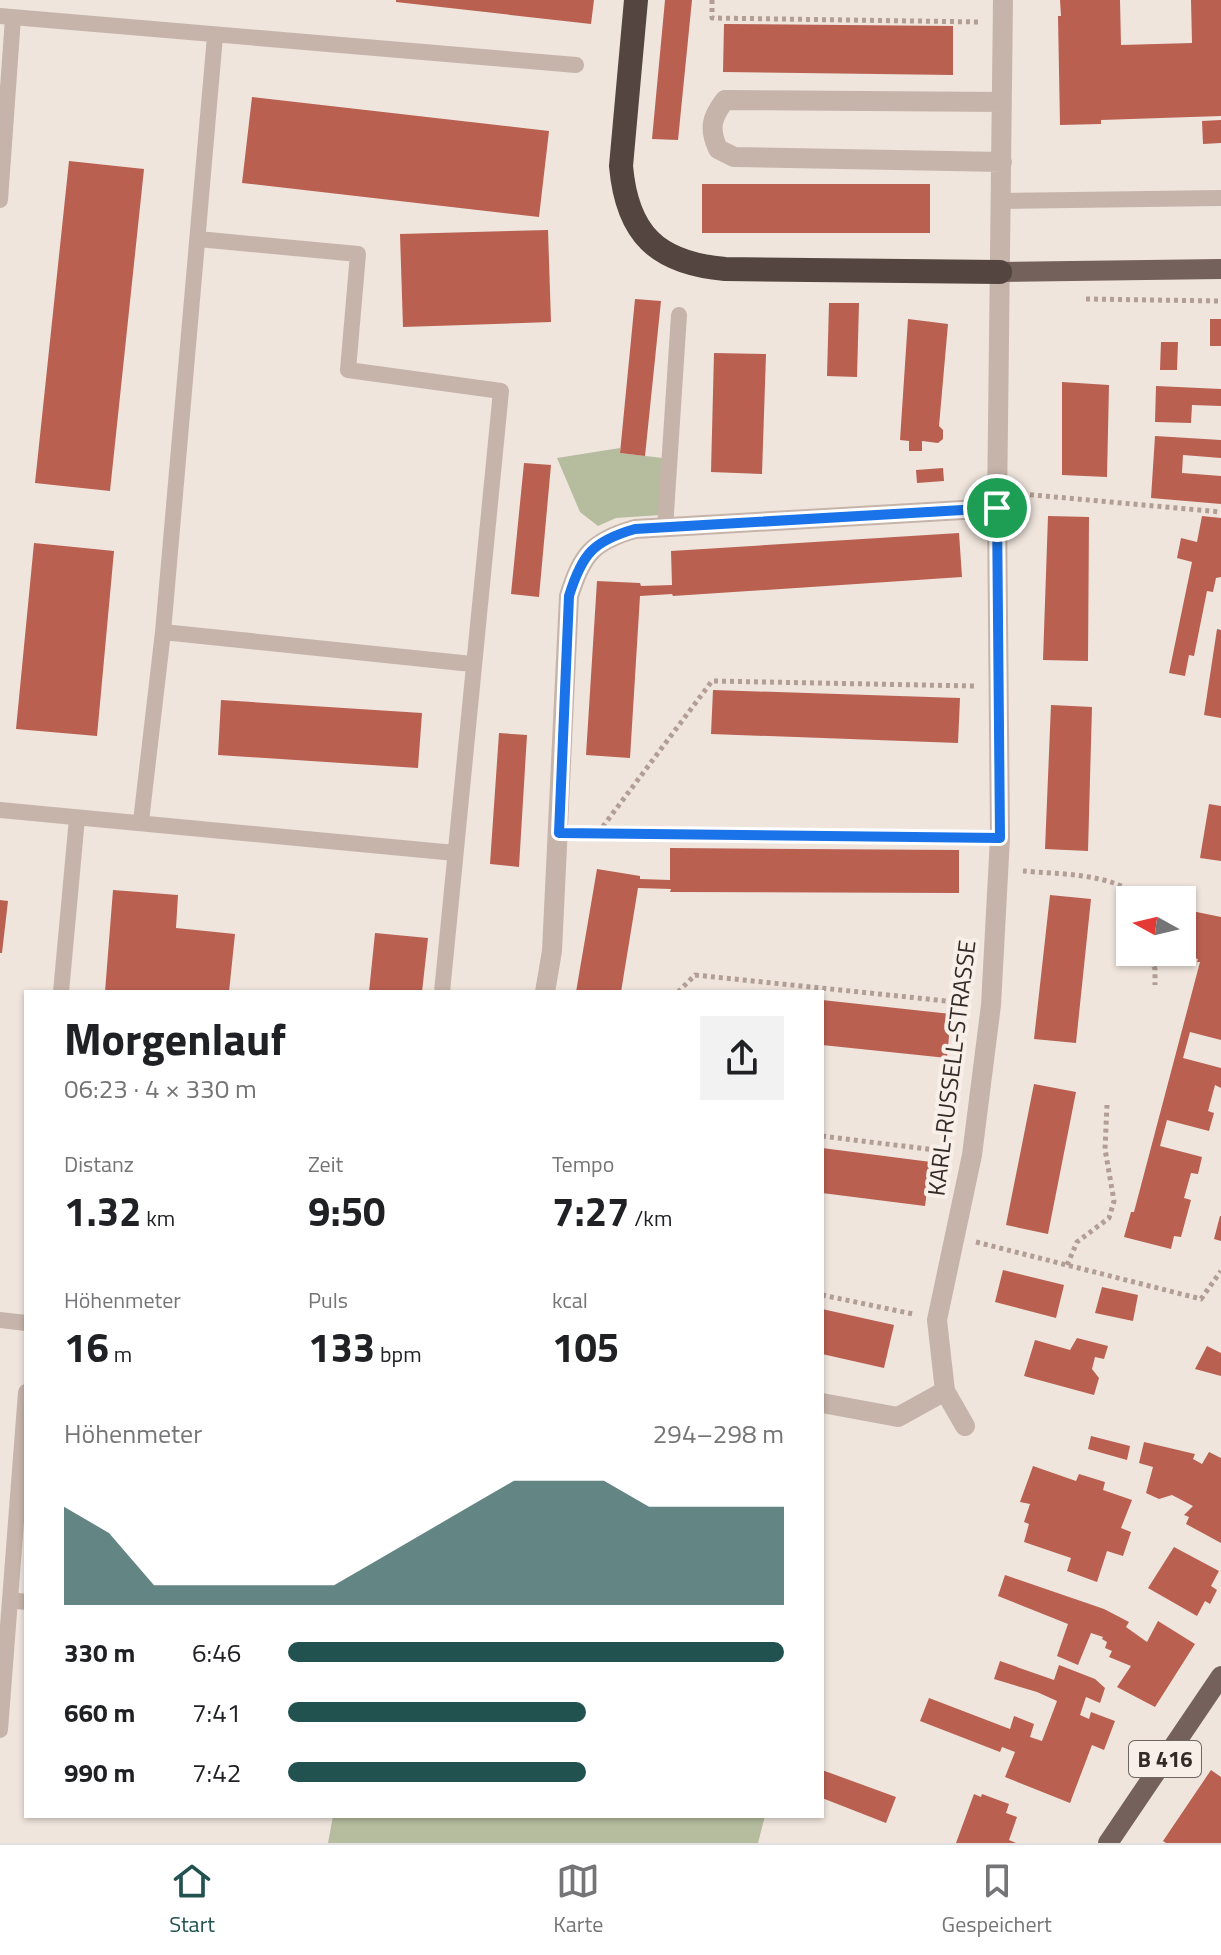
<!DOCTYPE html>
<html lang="de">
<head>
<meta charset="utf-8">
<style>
  :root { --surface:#fff; --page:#f2f2f2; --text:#202124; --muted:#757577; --line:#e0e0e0; --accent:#225250 }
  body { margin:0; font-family:"Titillium Web",sans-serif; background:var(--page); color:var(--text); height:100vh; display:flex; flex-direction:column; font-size:30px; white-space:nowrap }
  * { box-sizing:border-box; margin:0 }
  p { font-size:26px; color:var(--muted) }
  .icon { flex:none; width:44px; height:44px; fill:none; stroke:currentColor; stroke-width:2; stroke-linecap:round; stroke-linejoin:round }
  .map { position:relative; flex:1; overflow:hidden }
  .drawer { position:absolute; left:24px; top:990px; width:800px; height:828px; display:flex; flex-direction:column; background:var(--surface); border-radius:0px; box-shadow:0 2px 6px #0004 }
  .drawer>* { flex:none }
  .needle { width:52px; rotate:278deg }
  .buttons { position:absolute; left:1116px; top:886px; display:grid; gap:16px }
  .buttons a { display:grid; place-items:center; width:80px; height:80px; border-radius:0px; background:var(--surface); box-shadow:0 2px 6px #0004; font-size:40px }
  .pin { position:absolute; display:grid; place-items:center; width:68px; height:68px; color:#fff; margin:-34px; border:4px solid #fff; border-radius:50%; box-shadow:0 2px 8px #0007 }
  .round { display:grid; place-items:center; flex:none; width:84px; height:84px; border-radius:0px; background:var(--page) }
  .head { display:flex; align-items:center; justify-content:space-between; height:136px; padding:0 40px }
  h1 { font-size:44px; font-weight:700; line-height:60px }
  .stats { display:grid; grid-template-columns:repeat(3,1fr); gap:12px; height:136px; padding:8px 40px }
  .stats div { display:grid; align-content:center }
  .stats b { font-size:40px; font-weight:700 }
  .stats small { font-size:22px; font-weight:400 }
  .stats p { font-size:22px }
  .chart { height:224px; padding:16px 40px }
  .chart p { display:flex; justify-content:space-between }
  .chart svg { width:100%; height:144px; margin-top:8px; fill:var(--accent); opacity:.7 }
  ul { padding:0 40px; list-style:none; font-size:26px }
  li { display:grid; grid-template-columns:128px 96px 1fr; align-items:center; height:60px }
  li i { height:20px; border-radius:10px; background:var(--accent) }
  .tab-bar { display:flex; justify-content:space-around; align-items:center; height:112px; border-top:2px solid var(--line); background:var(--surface); font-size:22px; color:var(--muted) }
  .tab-bar a { display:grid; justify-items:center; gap:4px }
  .tab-bar .current { color:var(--accent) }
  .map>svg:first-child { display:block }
</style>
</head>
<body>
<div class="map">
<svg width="1221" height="1843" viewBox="0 0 1221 1843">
  <rect width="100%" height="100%" fill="#efe5dd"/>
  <path fill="#b5bd9e" d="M620 448V453L663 458 661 515 616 518 598 526 580 512 557 458Z
    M333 1816H765L758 1843H328Z"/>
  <path fill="#b96051" d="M396 0H594L591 24 396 2Z
    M665 0H692L678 140 652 139Z
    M1060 0H1120L1121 45 1192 43 1191 0H1221V116L1101 120V124L1060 125 1058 16H1061Z
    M724 24 953 26V75L723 72Z
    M252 97 549 131 539 217 242 183Z
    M1221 120V143L1203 144 1202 121Z
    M69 161 144 169 110 491 35 483Z
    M702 184H930V233H702Z
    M548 230 551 322 403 327 400 234Z
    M635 299 661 301 645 456 620 453Z
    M829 303H859L857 377 827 376Z
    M908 319 948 324 939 426 943 430V439L938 443 922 441V451H909V441L900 440Z
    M1210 319H1221V346H1210Z
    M1161 342H1178L1177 370H1160Z
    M714 353 766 354 762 474 711 472Z
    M1062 382 1109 385 1107 477 1062 475Z
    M1156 386 1221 389V406L1192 405 1191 423 1155 422Z
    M1155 436 1221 440V458L1183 455 1182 473 1221 476V504L1151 498Z
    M524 463 551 465 539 597 511 594Z
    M943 468 944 481 917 483 916 470Z
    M1048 516 1089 517 1088 661 1043 660Z
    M1202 516 1221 518V577L1216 578 1213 592 1207 591 1194 656 1189 655 1185 676 1169 673 1192 562 1177 558 1181 538 1197 542Z
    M959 533 962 577 673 596 672 594 640 596 630 758 586 755 597 581 640 583 641 586 672 585 671 551Z
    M34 543 114 551 97 736 16 729Z
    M1217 629 1221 630V718L1204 715Z
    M713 690 960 698 958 743 711 734Z
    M221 700 422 713 418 768 218 755Z
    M1051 705 1092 707 1088 851 1045 849Z
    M499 733 527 735 519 867 490 864Z
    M1209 804 1221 806V861L1200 858Z
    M670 848 959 850V893L670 892 671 889 638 888 621 992H576L597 869 640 876V879L670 880Z
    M113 890 178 895 176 928 235 934 229 992H105Z
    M1050 895 1091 899 1076 1043 1034 1039Z
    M0 900 8 901 2 953H0Z
    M1182 909 1221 917V1040L1190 1032 1183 1058 1221 1068V1088L1215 1085 1208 1111 1214 1113 1209 1131 1167 1120 1160 1146 1202 1157 1198 1174 1191 1173 1184 1198 1191 1200 1181 1237 1174 1236 1171 1249 1124 1237 1131 1212H1134L1200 962H1197L1198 959 1174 953 1182 952Z
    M375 933 428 938 422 992H369Z
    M822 1000 951 1014 947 1058 822 1045Z
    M1034 1084 1076 1092 1048 1234 1006 1225Z
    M822 1148 931 1162 925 1206 822 1193Z
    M1220 1216H1221V1241L1214 1239Z
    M1003 1270 1064 1285 1056 1318 995 1302Z
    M1102 1287 1138 1295 1133 1321 1095 1313Z
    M822 1309 894 1325 884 1368 822 1354Z
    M1077 1338 1108 1346 1104 1359 1095 1357 1092 1369 1099 1378 1094 1395 1024 1376 1035 1340 1070 1350Z
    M1207 1346 1221 1353V1376L1195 1369Z
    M1091 1436 1130 1446 1127 1460 1088 1449Z
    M1144 1442 1195 1454 1193 1459 1202 1464 1209 1452 1221 1458V1543L1186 1524 1189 1517 1184 1515 1193 1506 1172 1495 1159 1499 1146 1493 1153 1467 1139 1463Z
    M1033 1466 1076 1481 1079 1474 1105 1482 1103 1490 1132 1500 1121 1528 1131 1532 1123 1556 1107 1551 1097 1582 1067 1571 1071 1558 1024 1542 1029 1524 1024 1522 1030 1504 1020 1502Z
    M1174 1547 1219 1571 1211 1586 1217 1590 1210 1604 1205 1601 1197 1616 1148 1588Z
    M1005 1575 1104 1609 1129 1622 1126 1627 1147 1642 1158 1621 1195 1644 1155 1707 1117 1687 1131 1666 1109 1657 1112 1651 1105 1648 1107 1642 1102 1639 1103 1637 1091 1633 1078 1665 1057 1656 1068 1624 998 1596Z
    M1000 1661 1054 1680 1059 1665 1095 1679 1105 1688 1100 1703 1086 1697 1080 1715 1089 1719 1091 1712 1115 1721 1104 1750 1092 1745 1070 1803 1005 1777 1015 1752 1002 1747 1000 1752 920 1721 929 1698 1010 1729 1014 1716 1034 1724 1030 1737 1042 1741 1057 1701 1037 1692 994 1679Z
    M822 1770 896 1797 886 1823 822 1798Z
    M1211 1770 1221 1777V1843H1166L1163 1841Z
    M974 1794 981 1797 982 1794 1009 1804 1006 1813 1017 1817 1009 1840 1016 1843H956Z"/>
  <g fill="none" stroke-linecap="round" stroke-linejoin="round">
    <path stroke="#b29e94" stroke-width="5" stroke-dasharray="4 4" stroke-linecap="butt" d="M712 0V18L981 22
      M1086 299 1221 301
      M1022 494 1221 512
      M581 833 975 838
      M598 833 712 681 974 686
      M1023 871C1055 874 1120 873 1139 900
      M1147 952 1155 969V985
      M678 992 695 975 966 1003
      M822 1136 951 1152
      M976 1242 1201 1299 1221 1271
      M1067 1265 1077 1242 1109 1218 1114 1201 1105 1149 1107 1105
      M822 1295 913 1314"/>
    <path stroke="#c6b4aa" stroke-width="16" d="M0 16 576 65
      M0 200 13 18
      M1002 201 1221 198
      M198 239 358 254 348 370 501 391 442 992
      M665 528 679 315
      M163 632 472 664
      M0 810 455 853
      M141 821 163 632 215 36
      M61 992 77 818
      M0 1320 26 1323
      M10 1600 26 1602
      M0 1730 26 1392"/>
    <path stroke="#c6b4aa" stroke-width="20" d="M1002 102 725 100C711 118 709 129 718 149L734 157 1002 162
      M545 992 552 951 569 596C582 554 593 541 635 529L997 508
      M822 1403 898 1417 945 1391
      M965 1426 945 1391 937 1320 972 1155 991 1005 1000 838 997 508 1003 0"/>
    <path stroke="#75615b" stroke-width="20" d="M1000 272 1221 269
      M1108 1843 1221 1676"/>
    <path stroke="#544541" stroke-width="24" d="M636 0 621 166C627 234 657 263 725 269L1000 272"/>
  </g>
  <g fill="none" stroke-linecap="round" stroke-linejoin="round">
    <defs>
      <path id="route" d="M997 508 1000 838 559 833 569 596C582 554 593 541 635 529Z"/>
    </defs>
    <use href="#route" stroke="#fff" stroke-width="16"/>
    <use href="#route" stroke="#1a73e8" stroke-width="10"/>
  </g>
  <g text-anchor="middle" stroke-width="8" stroke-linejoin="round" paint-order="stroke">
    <rect fill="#f8efe9" stroke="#6f6663" stroke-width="2" x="1129" y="1741" width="72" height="36" rx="6"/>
    <g font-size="22" font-weight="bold" fill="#342b29">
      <text x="1165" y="1767">B 416</text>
    </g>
    <g font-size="24" fill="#342b29" stroke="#f8efe9">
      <text transform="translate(952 1068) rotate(-83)" y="8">KARL-RUSSELL-STRASSE</text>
    </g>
  </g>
</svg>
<div class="buttons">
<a><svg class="needle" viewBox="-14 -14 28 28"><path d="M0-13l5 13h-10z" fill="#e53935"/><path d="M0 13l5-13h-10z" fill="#757577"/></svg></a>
</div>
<div class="pin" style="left:997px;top:508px;background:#1e9e55"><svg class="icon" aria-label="arrive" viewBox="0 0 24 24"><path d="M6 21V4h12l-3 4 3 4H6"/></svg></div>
<section class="drawer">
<div class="head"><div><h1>Morgenlauf</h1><p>06:23 · 4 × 330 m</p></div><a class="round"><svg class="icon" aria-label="share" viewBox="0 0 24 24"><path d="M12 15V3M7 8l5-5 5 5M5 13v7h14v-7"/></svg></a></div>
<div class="stats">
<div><p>Distanz</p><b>1.32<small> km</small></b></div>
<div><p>Zeit</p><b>9:50</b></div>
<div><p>Tempo</p><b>7:27<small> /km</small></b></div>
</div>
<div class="stats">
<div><p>Höhenmeter</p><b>16<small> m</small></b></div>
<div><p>Puls</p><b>133<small> bpm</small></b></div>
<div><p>kcal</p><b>105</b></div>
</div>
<div class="chart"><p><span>Höhenmeter</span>294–298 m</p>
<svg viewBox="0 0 160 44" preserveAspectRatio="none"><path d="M0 44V14L10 22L20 38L30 38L40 38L50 38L60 38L70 30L80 22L90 14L100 6L110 6L120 6L130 14L140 14L150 14L160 14V44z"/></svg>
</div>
<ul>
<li><b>330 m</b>6:46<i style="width:100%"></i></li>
<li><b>660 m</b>7:41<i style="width:60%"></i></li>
<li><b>990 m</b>7:42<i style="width:60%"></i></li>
</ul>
</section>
</div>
<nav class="tab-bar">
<a class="current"><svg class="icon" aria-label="home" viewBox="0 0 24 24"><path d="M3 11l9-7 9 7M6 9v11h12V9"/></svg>Start</a>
<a><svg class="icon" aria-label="map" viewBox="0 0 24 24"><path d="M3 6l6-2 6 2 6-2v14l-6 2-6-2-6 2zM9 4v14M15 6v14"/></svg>Karte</a>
<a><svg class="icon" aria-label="saved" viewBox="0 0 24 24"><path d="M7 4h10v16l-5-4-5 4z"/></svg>Gespeichert</a>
</nav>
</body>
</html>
